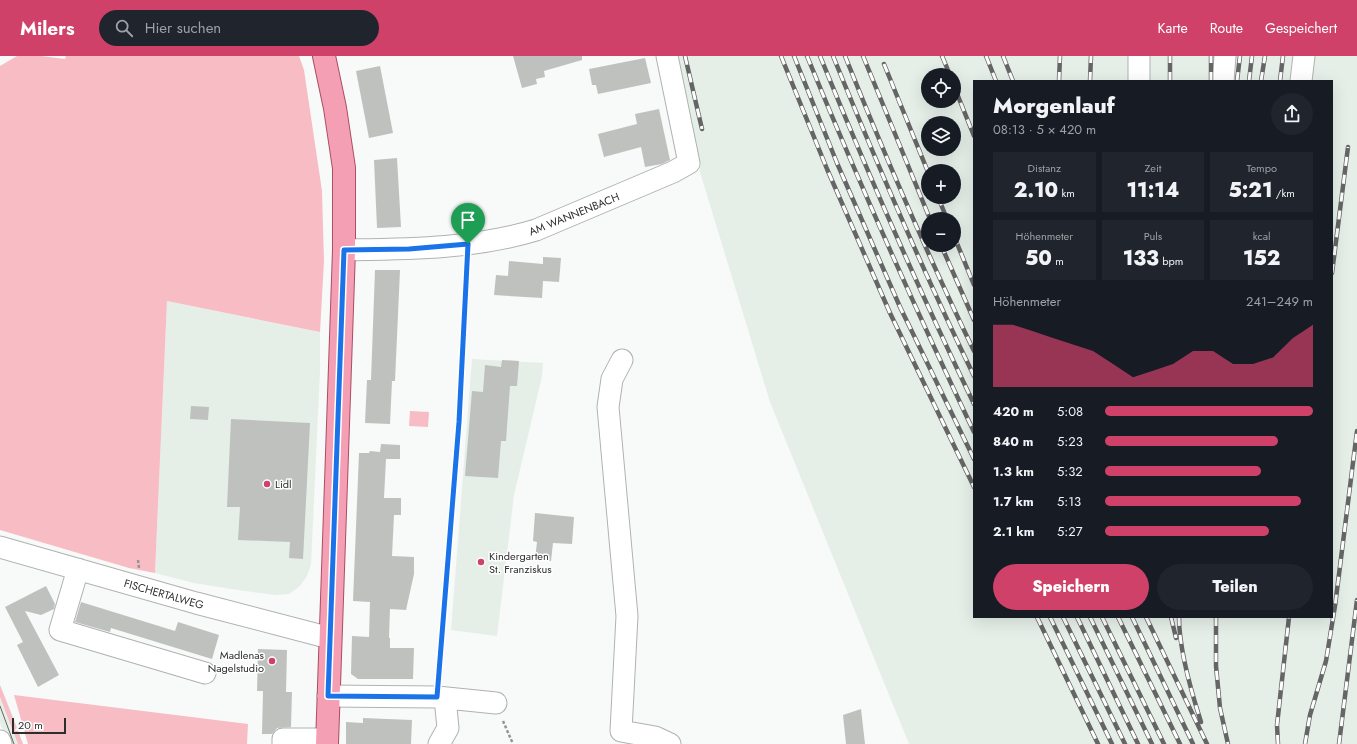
<!DOCTYPE html>
<html lang="de">
<head>
<meta charset="utf-8">
<style>
  :root { --surface:#171b24; --page:#20242c; --text:#f1f3f6; --muted:#9ea1a6; --accent:#d04169 }
  body { margin:0; font-family:Jost,sans-serif; background:var(--page); color:var(--text); height:100vh; display:flex; flex-direction:column; font-size:15px; white-space:nowrap }
  * { box-sizing:border-box; margin:0 }
  p { font-size:13px; color:var(--muted) }
  .icon { flex:none; width:22px; height:22px; fill:none; stroke:currentColor; stroke-width:2; stroke-linecap:round; stroke-linejoin:round }
  .map { position:relative; flex:1; overflow:hidden }
  .sheet { position:absolute; left:973px; top:24px; width:360px; height:538px; display:flex; flex-direction:column; background:var(--surface); border-radius:0px; box-shadow:0 4px 16px #0002 }
  .sheet>* { flex:none }
  .buttons { position:absolute; left:921px; top:12px; display:grid; gap:8px }
  .buttons a { display:grid; place-items:center; width:40px; height:40px; border-radius:50%; background:var(--surface); box-shadow:0 4px 16px #0002; font-size:20px }
  .scale { position:absolute; left:12px; bottom:10px; width:54px; box-sizing:border-box; padding-left:4px; border:2px solid #2c2d2c; border-top:0; font-size:11px; line-height:14px; white-space:nowrap; color:#2c2d2c; -webkit-text-stroke:3px #fff; paint-order:stroke }
  .pin { position:absolute; display:grid; place-items:center; width:34px; height:34px; color:#fff; margin:-41px -17px; border-radius:50% 50% 50% 0; rotate:-45deg; box-shadow:0 0 4px #0007 }
  .pin .icon { rotate:45deg }
  .round { display:grid; place-items:center; flex:none; width:42px; height:42px; border-radius:21px; background:var(--page) }
  .head { display:flex; align-items:center; justify-content:space-between; height:68px; padding:0 20px }
  h1 { font-size:22px; font-weight:800; line-height:30px }
  .stats { display:grid; grid-template-columns:repeat(3,1fr); gap:6px; height:68px; padding:4px 20px }
  .stats div { display:grid; align-content:center; border-radius:0px; background:var(--page); text-align:center }
  .stats b { font-size:20px; font-weight:800 }
  .stats small { font-size:11px; font-weight:400 }
  .stats p { font-size:11px }
  .chart { height:112px; padding:8px 20px }
  .chart p { display:flex; justify-content:space-between }
  .chart svg { width:100%; height:72px; margin-top:4px; fill:var(--accent); opacity:.7 }
  .cta { display:flex; gap:8px; margin-top:auto; padding:8px 20px }
  .cta a { flex:1; height:46px; border-radius:24px; background:var(--accent); color:#fff; font-size:16px; font-weight:800; line-height:46px; text-align:center }
  .cta a+a { background:var(--page); color:var(--text) }
  ul { padding:0 20px; list-style:none; font-size:13px }
  li { display:grid; grid-template-columns:64px 48px 1fr; align-items:center; height:30px }
  li i { height:10px; border-radius:5px; background:var(--accent) }
  header { display:flex; align-items:center; gap:24px; box-sizing:border-box; height:56px; padding:0 20px; background:var(--accent); color:#fff }
  header strong { font-size:19px }
  nav { display:flex; gap:22px; margin-inline-start:auto; font-size:14px }
  .search { width:280px; height:36px; background:var(--page); display:flex; align-items:center; gap:10px; box-sizing:border-box; padding:0 14px; border-radius:22px; color:var(--muted); font-size:15px }
  .map>svg:first-child { display:block }
</style>
</head>
<body>
<header>
<strong>Milers</strong>
<div class="search"><svg class="icon" aria-label="search" viewBox="0 0 24 24"><circle cx="10" cy="10" r="6"/><path d="M15 15l6 6"/></svg>Hier suchen</div>
<nav><a>Karte</a><a>Route</a><a>Gespeichert</a></nav>
</header>
<div class="map">
<svg width="1357" height="688" viewBox="0 0 1357 688">
  <rect width="100%" height="100%" fill="#f7faf8"/>
  <path fill="#e5efe8" fill-rule="evenodd" d="M677 0H1357V688H909L770 346 700 116ZM928 19H954V45H928ZM974 25H1332V561H974ZM928 67H954V93H928ZM928 115H954V141H928ZM928 163H954V189H928Z
    M167 245 320 276V315L311 508 307 520 300 530 289 538 275 539 231 533 194 527 155 517Z
    M472 303 543 307 542 320 514 439 497 580 451 574Z
    M0 629 13 660 23 688H8L0 667Z"/>
  <path fill="#f8bcc5" d="M17 0H41L65 3 66 0H299L304 14 322 135 324 205 320 276 167 245 155 517 129 512 0 474V10Z
    M410 355 429 356 428 371 409 370Z
    M0 629 23 688H18L0 641Z
    M14 639 248 668 247 688H28Z"/>
  <path fill="#bfc1bf" d="M513 0H582V4L544 15 545 21 536 23 537 28 522 32Z
    M645 2 651 27 598 38 596 29H592L589 13Z
    M380 10 393 77 369 82 356 15Z
    M659 53 670 104 662 108 645 111 641 91 604 101 598 78 637 68 635 58Z
    M397 102 401 171 377 172 374 104Z
    M543 201 561 202 559 226 543 225 542 242 494 239 496 219 508 220 509 205 543 208Z
    M375 214H400L395 325H392L390 368 365 367 367 324H371Z
    M502 304 519 305 517 330H510L506 385H501L498 422 465 420 472 335 483 336 485 309 501 311Z
    M191 350 209 351 208 364 190 363Z
    M231 363 310 367 303 503 289 502 290 486 238 484 240 451H227Z
    M381 388 400 389V403H386L384 442H401V459H394L392 500 414 501V518L406 554 390 553 389 582H390V592H414L413 623H358L351 618 352 580 369 581 370 546 353 545 359 397H369L370 395 380 396Z
    M535 457 574 461 572 488 553 487 551 505 535 503 537 486 533 485Z
    M46 530 55 548 54 553 41 559 25 555 59 619 38 631 17 589 23 586 5 551Z
    M81 546 175 575 178 566 219 579 212 603 111 572 110 576 75 566Z
    M258 593 287 594 286 636H292L291 671 277 672 272 678H262L263 635H257Z
    M861 653 865 688H846L843 659Z
    M363 662 412 664 411 688H346V666L363 667Z"/>
  <g fill="none" stroke-linecap="round" stroke-linejoin="round">
    <defs>
      <path id="minor" d="M1139 25V0
        M1223 25 1225 0
        M1301 25 1304 0
        M344 194C408 193 474 193 536 174L673 116 689 107 667 0
        M622 304 612 323 608 351 627 560 621 675 655 681 670 688
        M0 491 196 547 330 582
        M78 513 60 574 205 617
        M328 640 437 641 496 647
        M0 685 1 688
        M283 688V683H327
        M439 688 448 672 445 642"/>
      <path id="major" d="M324 0 335 52 344 112V194L327 688"/>
    </defs>
    <use href="#minor" stroke="#afb2b0" stroke-width="23"/>
    <use href="#major" stroke="#aa4e64" stroke-width="24"/>
    <path stroke="#939593" stroke-width="2.5" stroke-dasharray="3 2" stroke-linecap="butt" d="M138 504 139 512
      M438 623 459 366 467 207
      M503 665 513 688"/>
    <use href="#minor" stroke="#fff" stroke-width="21"/>
    <use href="#major" stroke="#f59fb4" stroke-width="22"/>
    <path stroke="#646564" stroke-width="1" d="M0 650 14 688"/>
    <defs>
      <path id="rail" d="M685 0 702 73
        M781 0 827 113 890 257 974 431
        M794 0 837 107 900 251 974 403
        M807 0C859 127 915 252 974 376
        M820 0C868 118 919 234 974 348
        M833 0C877 108 923 215 974 320
        M845 0C885 100 927 198 974 295
        M863 0 930 163
        M942 0 950 19
        M986 0 996 25
        M1003 0 1013 25
        M884 8 928 116
        M1059 25 1060 0
        M1090 25 1091 0
        M1170 25V0
        M1211 25V0
        M1237 25 1240 0
        M1249 25 1252 0
        M1261 25 1265 0
        M1280 25 1283 0
        M954 30 974 80
        M938 141 947 163
        M954 180 974 229
        M941 189 974 264
        M1332 217 1348 91
        M1037 561 1098 688
        M1050 561 1112 688
        M1063 561 1125 688
        M1077 561 1138 688
        M1090 561 1152 688
        M1102 561 1164 688
        M1118 561 1180 688
        M1132 561 1193 688
        M1146 561 1207 688
        M1171 561 1176 582
        M1179 561C1179 593 1191 635 1201 666
        M1216 561V610L1220 652 1228 688
        M1278 688 1277 669 1289 561
        M1305 688 1310 659 1326 605 1335 550 1357 375
        M1339 688 1357 544"/>
    </defs>
    <use href="#rail" stroke="#646564" stroke-width="4.5"/>
    <use href="#rail" stroke="#fff" stroke-width="3" stroke-dasharray="9" stroke-linecap="butt"/>
  </g>
  <g fill="none" stroke-linecap="round" stroke-linejoin="round">
    <defs>
      <path id="route" d="M468 188 459 366 437 641 328 640 344 194 409 193Z"/>
    </defs>
    <use href="#route" stroke="#fff" stroke-width="8"/>
    <use href="#route" stroke="#1a73e8" stroke-width="5"/>
  </g>
  <g fill="#d04169" stroke="#fff" stroke-width="1.5">
    <circle cx="267" cy="428" r="4"/>
    <circle cx="481" cy="506" r="4"/>
    <circle cx="272" cy="605" r="4"/>
  </g>
  <g text-anchor="middle" stroke-width="3" stroke-linejoin="round" paint-order="stroke">
    <g font-size="11" fill="#2c2d2c" stroke="#fff">
      <text transform="translate(574 158) rotate(-22)" y="4">AM WANNENBACH</text>
      <text transform="translate(164 538) rotate(16)" y="4">FISCHERTALWEG</text>
    </g>
    <g font-size="11" fill="#2c2d2c" stroke="#fff" text-anchor="start">
      <text x="275" y="432">Lidl</text>
      <text x="489" y="504">Kindergarten<tspan x="489" dy="13">St. Franziskus</tspan></text>
      <text x="264" y="603" text-anchor="end">Madlenas<tspan x="264" dy="13">Nagelstudio</tspan></text>
    </g>
  </g>
</svg>
<div class="buttons">
<a><svg class="icon" aria-label="locate" viewBox="0 0 24 24"><circle cx="12" cy="12" r="6"/><path d="M12 2v4M12 18v4M2 12h4M18 12h4"/></svg></a>
<a><svg class="icon" aria-label="layers" viewBox="0 0 24 24"><path d="M12 4l9 5-9 5-9-5zM3 14l9 5 9-5"/></svg></a>
<a>+</a>
<a>−</a>
</div>
<div class="scale">20 m</div>
<div class="pin" style="left:468px;top:188px;background:#1e9e55"><svg class="icon" aria-label="arrive" viewBox="0 0 24 24"><path d="M6 21V4h12l-3 4 3 4H6"/></svg></div>
<section class="sheet">
<div class="head"><div><h1>Morgenlauf</h1><p>08:13 · 5 × 420 m</p></div><a class="round"><svg class="icon" aria-label="share" viewBox="0 0 24 24"><path d="M12 15V3M7 8l5-5 5 5M5 13v7h14v-7"/></svg></a></div>
<div class="stats">
<div><p>Distanz</p><b>2.10<small> km</small></b></div>
<div><p>Zeit</p><b>11:14</b></div>
<div><p>Tempo</p><b>5:21<small> /km</small></b></div>
</div>
<div class="stats">
<div><p>Höhenmeter</p><b>50<small> m</small></b></div>
<div><p>Puls</p><b>133<small> bpm</small></b></div>
<div><p>kcal</p><b>152</b></div>
</div>
<div class="chart"><p><span>Höhenmeter</span>241–249 m</p>
<svg viewBox="0 0 160 44" preserveAspectRatio="none"><path d="M0 44V6L10 6L20 10L30 14L40 18L50 22L60 30L70 38L80 34L90 30L100 22L110 22L120 30L130 30L140 26L150 14L160 6V44z"/></svg>
</div>
<ul>
<li><b>420 m</b>5:08<i style="width:100%"></i></li>
<li><b>840 m</b>5:23<i style="width:83%"></i></li>
<li><b>1.3 km</b>5:32<i style="width:75%"></i></li>
<li><b>1.7 km</b>5:13<i style="width:94%"></i></li>
<li><b>2.1 km</b>5:27<i style="width:79%"></i></li>
</ul>
<div class="cta"><a>Speichern</a><a>Teilen</a></div>
</section>
</div>
</body>
</html>
